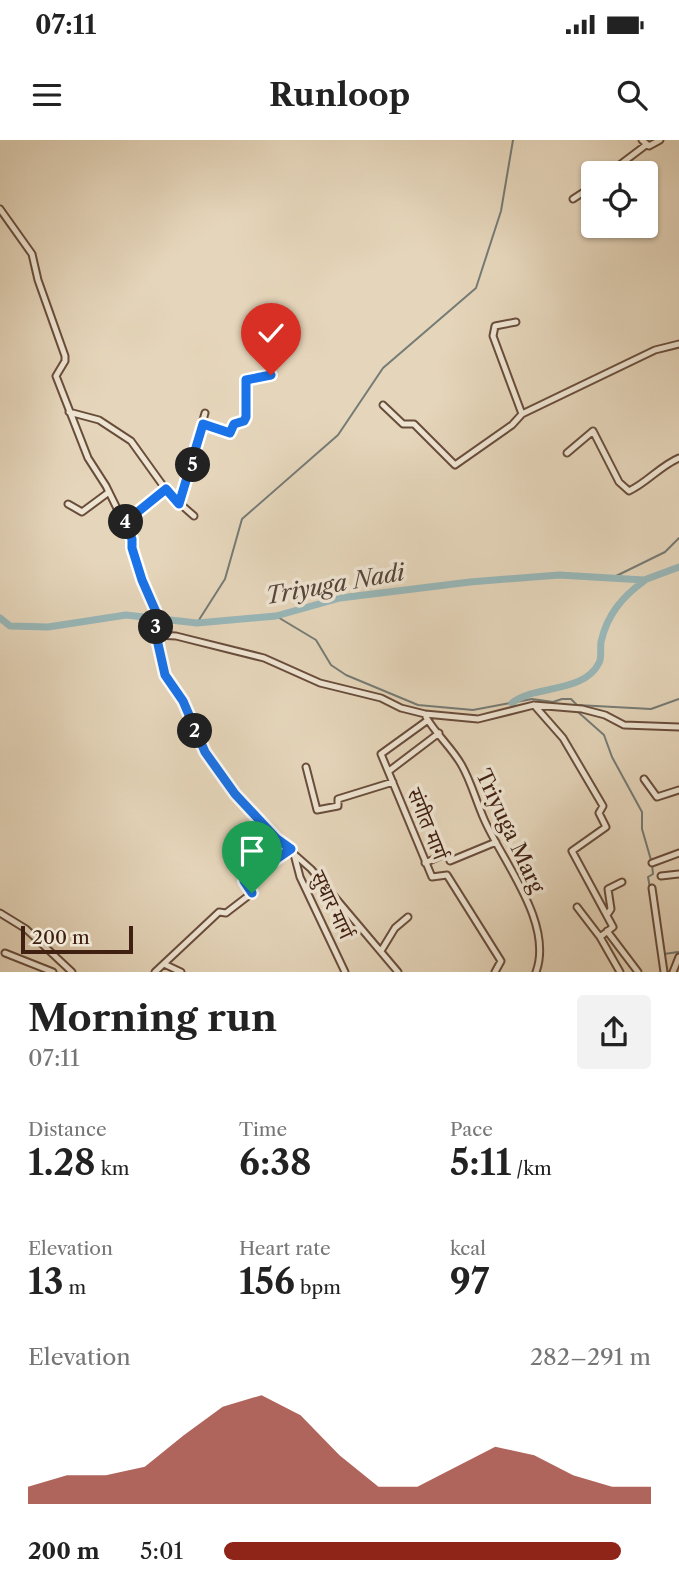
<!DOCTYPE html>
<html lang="en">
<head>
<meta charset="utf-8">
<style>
  :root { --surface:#fff; --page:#f2f2f2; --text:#222; --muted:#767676; --accent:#8f2418 }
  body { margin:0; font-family:"Libre Caslon Text","Noto Serif Devanagari",serif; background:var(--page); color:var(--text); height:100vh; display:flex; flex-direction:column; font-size:26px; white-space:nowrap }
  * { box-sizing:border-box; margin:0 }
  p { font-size:23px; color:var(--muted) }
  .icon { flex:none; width:38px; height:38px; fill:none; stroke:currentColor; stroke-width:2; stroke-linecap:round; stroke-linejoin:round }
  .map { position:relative; height:832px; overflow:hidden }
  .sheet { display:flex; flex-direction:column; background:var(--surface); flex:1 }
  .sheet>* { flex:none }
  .tools { position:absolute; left:581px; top:21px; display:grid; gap:14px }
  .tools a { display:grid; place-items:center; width:77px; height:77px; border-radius:7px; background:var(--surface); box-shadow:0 2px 5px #0004; font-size:35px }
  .scale { position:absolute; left:21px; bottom:18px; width:112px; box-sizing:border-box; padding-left:7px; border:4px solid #402011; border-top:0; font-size:19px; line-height:24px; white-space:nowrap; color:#402011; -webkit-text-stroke:5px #eee4d2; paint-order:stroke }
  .pin { position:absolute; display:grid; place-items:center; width:60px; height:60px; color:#fff; margin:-72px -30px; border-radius:50% 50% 50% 0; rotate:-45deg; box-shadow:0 0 7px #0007 }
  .pin .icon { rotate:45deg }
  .km { position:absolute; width:35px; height:35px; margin:-18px; border-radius:50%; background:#222; color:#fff; font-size:19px; line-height:35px; text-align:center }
  .round { display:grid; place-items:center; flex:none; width:74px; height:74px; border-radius:7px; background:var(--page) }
  .summary { display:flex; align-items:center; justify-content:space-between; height:119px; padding:0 28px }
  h1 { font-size:38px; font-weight:700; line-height:52px }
  .stats { display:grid; grid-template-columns:repeat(3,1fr); gap:10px; height:119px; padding:7px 28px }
  .stats div { display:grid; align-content:center }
  .stats b { font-size:35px; font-weight:700 }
  .stats small { font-size:19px; font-weight:400 }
  .stats p { font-size:19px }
  .chart { height:196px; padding:14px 28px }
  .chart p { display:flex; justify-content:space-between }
  .chart svg { width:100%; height:126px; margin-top:7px; fill:var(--accent); opacity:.7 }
  ul { padding:0 28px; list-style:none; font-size:23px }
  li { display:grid; grid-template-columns:112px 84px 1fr; align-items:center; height:52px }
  li i { height:18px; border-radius:9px; background:var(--accent) }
  .status { display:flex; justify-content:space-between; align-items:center; height:49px; padding:0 35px; background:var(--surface); direction:ltr }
  .status svg { height:19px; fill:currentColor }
  header { display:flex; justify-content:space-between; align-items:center; height:91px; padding:0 28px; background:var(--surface); font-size:32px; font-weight:700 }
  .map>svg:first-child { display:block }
</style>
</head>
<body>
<div class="status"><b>07:11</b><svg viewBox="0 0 49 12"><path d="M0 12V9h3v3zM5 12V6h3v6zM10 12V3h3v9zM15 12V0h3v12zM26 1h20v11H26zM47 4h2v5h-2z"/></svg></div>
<header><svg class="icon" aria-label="menu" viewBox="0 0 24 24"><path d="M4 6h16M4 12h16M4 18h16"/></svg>Runloop<svg class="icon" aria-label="search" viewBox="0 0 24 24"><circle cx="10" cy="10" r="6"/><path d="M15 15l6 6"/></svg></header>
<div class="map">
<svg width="679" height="832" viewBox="0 0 679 832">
  <rect width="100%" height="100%" fill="#e5d5ba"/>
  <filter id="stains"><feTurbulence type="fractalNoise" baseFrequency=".00286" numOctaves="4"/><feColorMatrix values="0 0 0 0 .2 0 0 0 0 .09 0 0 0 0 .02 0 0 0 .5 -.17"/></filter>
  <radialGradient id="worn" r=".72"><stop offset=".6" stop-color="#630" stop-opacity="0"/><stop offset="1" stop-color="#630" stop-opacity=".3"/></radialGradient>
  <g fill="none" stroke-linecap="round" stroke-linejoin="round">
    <path stroke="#757b75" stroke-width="2" d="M677 428 679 426
      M612 438 665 412 679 398
      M276 476 316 500 331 525 346 535 418 565 473 570 532 559 553 562 562 559H571L577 565 651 569 679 559
      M197 483 225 439 242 379 338 295 383 228 476 148 501 71 513 0
      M578 572 604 595 612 617 642 672V689L651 720
      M650 748 648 737 653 734 652 725
      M664 814 678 812 677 815"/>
    <path stroke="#98b7b8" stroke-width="7" d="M0 478 10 486 48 487 126 475 197 483 276 476 340 458 470 442 559 435 644 440 679 427
      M512 563C536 544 583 554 599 523 602 518 600 508 601 502 607 475 622 457 644 441"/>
    <defs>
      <path id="minor" d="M642 0 649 6 660 0
        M609 33 646 5
        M573 59 593 46
        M0 69 32 114 38 140 65 216V221L56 236 88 318 106 346 132 399V408L142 440 156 472V495L165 535 183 561 216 631 277 699 311 729 398 832
        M516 182 495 186 493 196 522 274
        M383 265 403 284H414L455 325 512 285 522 274 655 210 679 204
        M69 272 99 280 131 301 169 354 194 376
        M203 284 230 293 234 284 244 281 246 277 245 240 271 235
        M567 313 593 291 619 342 629 351C648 342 660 326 679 318
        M68 364 82 372 109 352
        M179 364 205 273
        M124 383 166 349
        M156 495 176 496 264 518 320 543 381 558 401 568 425 574 478 579 534 565 582 569 605 575 624 585 679 587
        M534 565 563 598 603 666 599 673 606 687 572 711 613 787 600 797
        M426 577C436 594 451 607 461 624 471 641 476 661 484 679 502 721 554 783 536 832
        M428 580 381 614 432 737 447 735 501 821 495 832
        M306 627 317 670 338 666V659L393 642
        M389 631 439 593
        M644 639 657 657 679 650
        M294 714 300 737 345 832
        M425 723 447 713 450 721 496 702
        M652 723 679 713
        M661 736 679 734
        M652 748 664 832
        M577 767 600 797 620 832
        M0 773 26 789 72 832
        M607 775 611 769 608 749 622 742
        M607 791 638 832
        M381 811 395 788 408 777
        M5 813 53 832
        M164 824 181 832
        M155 832 219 772 226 773 252 753 244 741 291 709
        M673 832 679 817"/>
    </defs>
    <use href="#minor" stroke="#694d3b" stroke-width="9"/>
    <use href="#minor" stroke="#eee4d2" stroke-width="5"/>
  </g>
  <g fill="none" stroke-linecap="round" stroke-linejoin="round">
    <defs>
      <path id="route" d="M252 753 244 741 291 709 277 699 235 654 205 612 183 561 165 535 156 495V472L142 440 132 408V399L124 383 166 349 179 364 203 284 230 293 234 284 244 281 246 277V240L271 235"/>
    </defs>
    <use href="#route" stroke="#fff" stroke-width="14"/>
    <use href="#route" stroke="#1a73e8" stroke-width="9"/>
  </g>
  <g text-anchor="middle" stroke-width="7" stroke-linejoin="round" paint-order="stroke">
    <g font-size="21" fill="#402011" stroke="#eee4d2">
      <text transform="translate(427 684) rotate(68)" y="7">संगीत मार्ग</text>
      <text transform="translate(510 691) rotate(65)" y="7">Triyuga Marg</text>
      <text transform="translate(332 765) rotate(65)" y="7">सुधार मार्ग</text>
    </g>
    <g font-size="23" font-style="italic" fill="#56463b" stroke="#eee4d2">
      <text transform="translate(335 444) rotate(-10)" y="8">Triyuga Nadi</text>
    </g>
  </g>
  <rect width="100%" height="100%" filter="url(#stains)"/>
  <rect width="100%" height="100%" fill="url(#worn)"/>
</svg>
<div class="tools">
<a><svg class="icon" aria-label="locate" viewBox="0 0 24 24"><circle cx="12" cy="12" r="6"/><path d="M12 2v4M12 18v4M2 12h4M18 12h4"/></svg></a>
</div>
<div class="scale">200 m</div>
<div class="pin" style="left:252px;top:753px;background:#1e9e55"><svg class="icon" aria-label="arrive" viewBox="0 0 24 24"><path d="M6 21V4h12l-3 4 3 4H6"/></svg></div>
<div class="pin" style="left:271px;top:235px;background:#d93025"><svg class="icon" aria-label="check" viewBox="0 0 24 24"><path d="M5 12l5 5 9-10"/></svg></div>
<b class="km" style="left:195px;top:591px">2</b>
<b class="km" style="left:156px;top:487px">3</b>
<b class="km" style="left:126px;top:382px">4</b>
<b class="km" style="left:193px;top:325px">5</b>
</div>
<section class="sheet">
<div class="summary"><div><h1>Morning run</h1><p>07:11</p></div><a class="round"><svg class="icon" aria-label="share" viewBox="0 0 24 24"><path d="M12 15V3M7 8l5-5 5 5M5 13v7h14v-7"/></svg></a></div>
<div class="stats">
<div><p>Distance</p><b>1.28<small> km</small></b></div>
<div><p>Time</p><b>6:38</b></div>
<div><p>Pace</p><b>5:11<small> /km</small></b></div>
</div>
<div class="stats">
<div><p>Elevation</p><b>13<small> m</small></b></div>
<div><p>Heart rate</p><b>156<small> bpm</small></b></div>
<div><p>kcal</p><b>97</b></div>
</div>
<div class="chart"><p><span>Elevation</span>282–291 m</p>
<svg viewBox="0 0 160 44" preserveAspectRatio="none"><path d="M0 44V38L10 34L20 34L30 31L40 20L50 10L60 6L70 13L80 27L90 38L100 38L110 31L120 24L130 27L140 34L150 38L160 38V44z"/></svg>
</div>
<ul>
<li><b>200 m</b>5:01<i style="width:93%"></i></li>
</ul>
</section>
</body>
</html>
